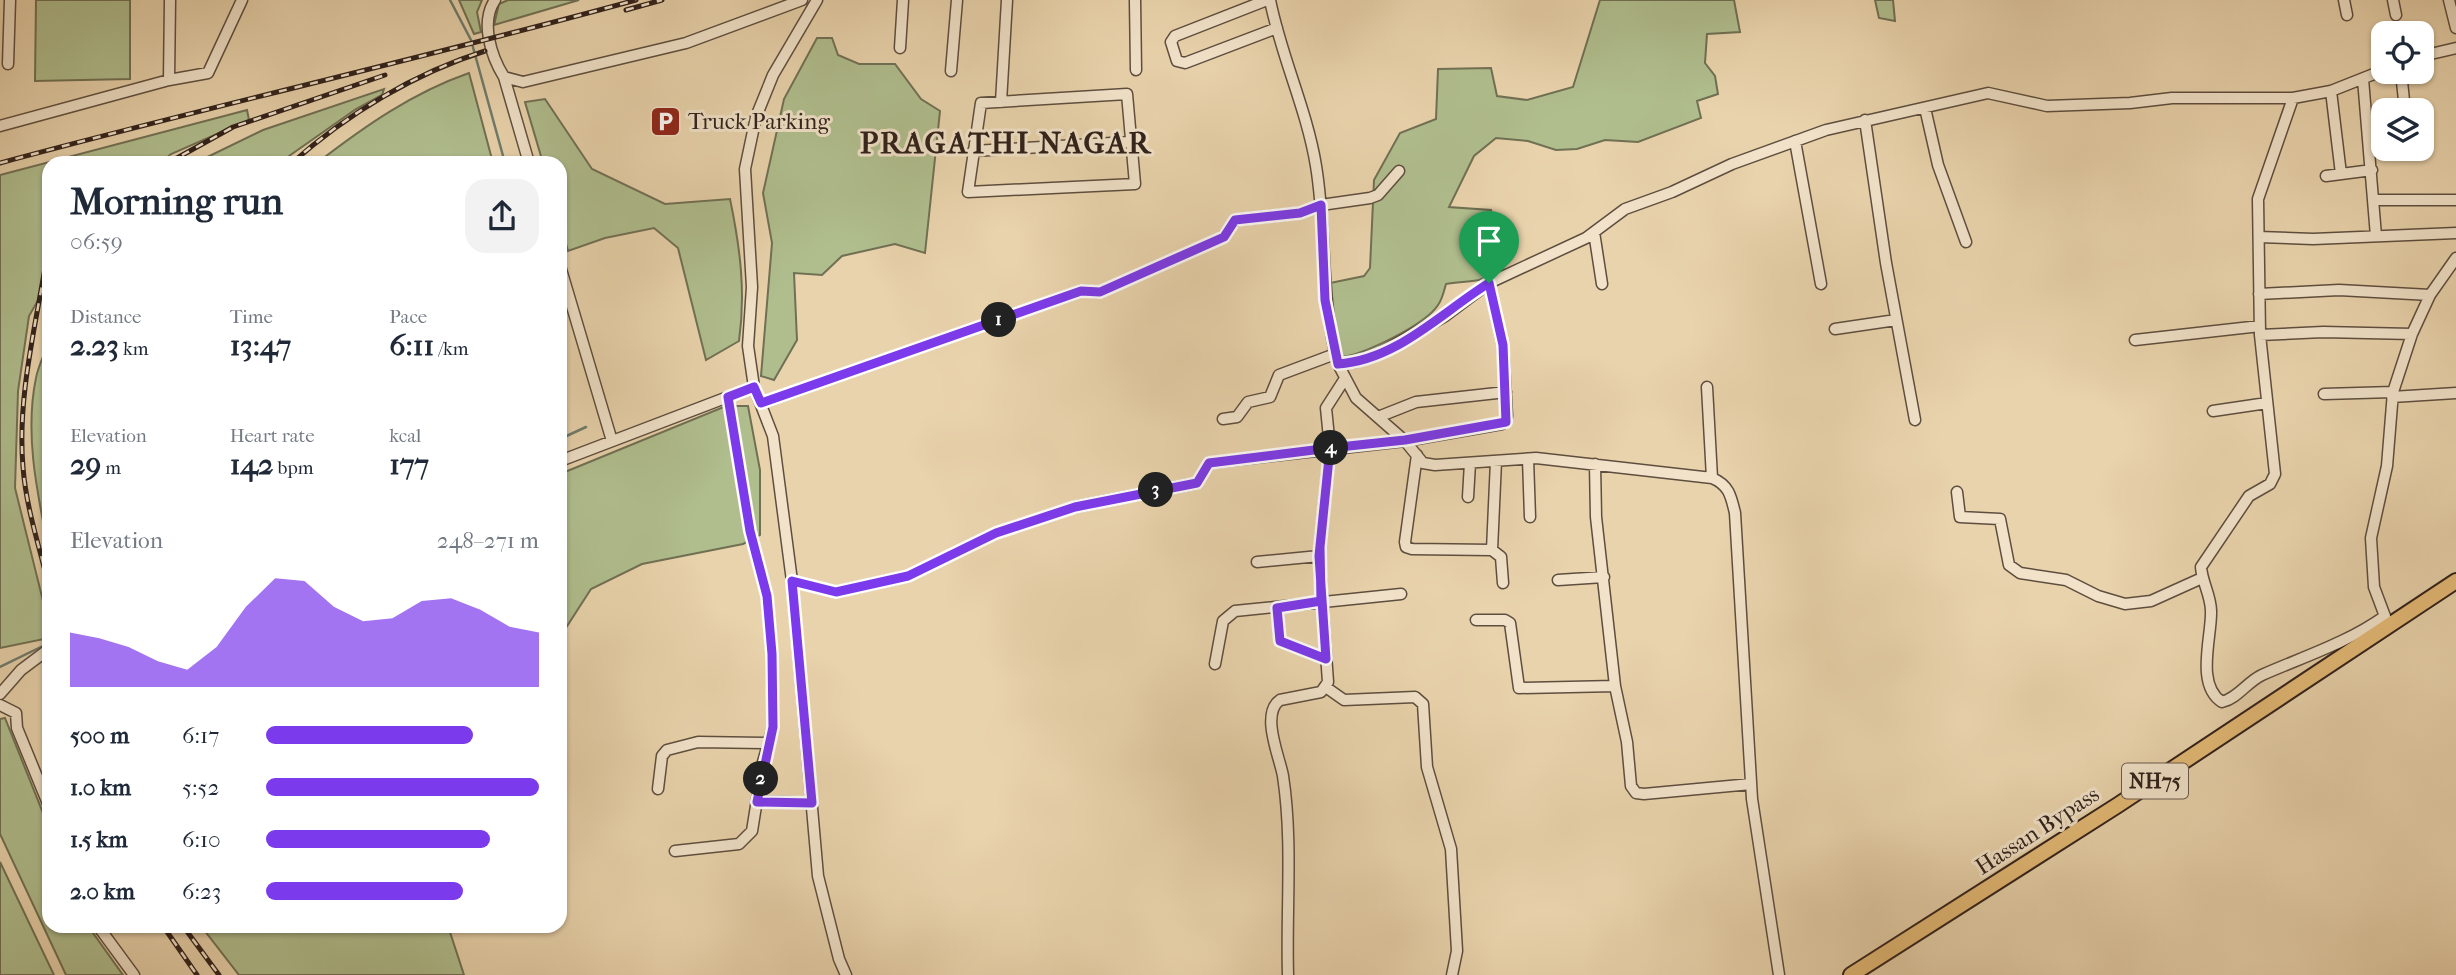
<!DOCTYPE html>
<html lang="en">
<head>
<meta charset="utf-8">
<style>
  :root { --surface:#fff; --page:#f2f2f3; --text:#1f2937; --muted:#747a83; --accent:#7c3aed }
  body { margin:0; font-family:"IM FELL French Canon",serif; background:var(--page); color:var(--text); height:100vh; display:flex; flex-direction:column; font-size:26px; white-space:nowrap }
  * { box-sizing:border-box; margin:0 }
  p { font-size:23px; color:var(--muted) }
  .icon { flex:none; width:38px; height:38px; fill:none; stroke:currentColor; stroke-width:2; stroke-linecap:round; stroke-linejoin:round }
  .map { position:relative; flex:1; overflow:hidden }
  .side { position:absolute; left:42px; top:156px; width:525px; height:777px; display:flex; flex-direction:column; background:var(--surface); border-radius:21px; box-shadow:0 2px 5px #0004 }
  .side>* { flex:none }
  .buttons { position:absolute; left:2371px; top:21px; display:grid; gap:14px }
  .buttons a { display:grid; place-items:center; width:63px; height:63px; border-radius:14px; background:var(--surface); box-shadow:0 2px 5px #0004; font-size:35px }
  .pin { position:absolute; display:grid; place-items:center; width:60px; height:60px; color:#fff; margin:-72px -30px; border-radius:50% 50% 50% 0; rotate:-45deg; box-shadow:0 0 7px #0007 }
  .pin .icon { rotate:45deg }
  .km { position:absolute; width:35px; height:35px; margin:-18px; border-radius:50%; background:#222; color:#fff; font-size:19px; line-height:35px; text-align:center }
  .round { display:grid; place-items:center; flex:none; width:74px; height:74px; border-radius:21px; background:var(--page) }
  .headline { display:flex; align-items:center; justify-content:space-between; height:119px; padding:0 28px }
  h1 { font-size:38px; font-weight:800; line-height:52px }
  .stats { display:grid; grid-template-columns:repeat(3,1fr); gap:10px; height:119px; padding:7px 28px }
  .stats div { display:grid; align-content:center }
  .stats b { font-size:30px; font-weight:800 }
  .stats small { font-size:19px; font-weight:400 }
  .stats p { font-size:19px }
  .chart { height:196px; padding:14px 28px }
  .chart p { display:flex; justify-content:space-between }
  .chart svg { width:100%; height:126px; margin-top:7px; fill:var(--accent); opacity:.7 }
  ul { padding:0 28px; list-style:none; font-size:23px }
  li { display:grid; grid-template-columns:112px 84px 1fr; align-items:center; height:52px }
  li i { height:18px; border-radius:9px; background:var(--accent) }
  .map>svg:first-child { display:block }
</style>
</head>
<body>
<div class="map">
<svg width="2456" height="975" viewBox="0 0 2456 975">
  <rect width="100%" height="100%" fill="#e9d3ac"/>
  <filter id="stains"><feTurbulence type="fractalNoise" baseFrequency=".00286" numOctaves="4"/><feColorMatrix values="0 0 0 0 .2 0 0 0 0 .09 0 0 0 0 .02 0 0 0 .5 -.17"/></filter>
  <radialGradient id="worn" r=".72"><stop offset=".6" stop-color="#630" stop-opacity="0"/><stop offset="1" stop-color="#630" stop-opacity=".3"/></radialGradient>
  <path fill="#b0be8e" stroke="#707054" stroke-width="2" d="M36 0H130V79L35 81Z
    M459 0H482L477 12 481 32 474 34Z
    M508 0H579L494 25 499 4Z
    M1600 0H1734L1740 32 1707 34 1705 63 1715 76 1718 94 1697 101 1701 118 1638 142 1605 140 1577 149 1556 150 1528 141 1496 138 1474 156 1449 207 1491 210C1494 230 1505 272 1479 280 1469 282 1456 282 1446 284 1444 291 1442 300 1438 305 1426 324 1364 355 1341 357L1330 309V283L1364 276 1370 268 1374 180 1400 133 1436 119 1438 69 1491 68 1497 96 1527 100 1573 87Z
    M1875 0H1893L1895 21 1879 18Z
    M817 38H832L838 55 859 64H895L921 99 940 111 925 253 895 244 842 256 822 275 794 273 797 340 774 380 761 376 772 243 763 193 784 99Z
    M469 73 493 163H317C365 126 412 93 469 73Z
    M384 89 382 95 356 109 279 163H195L263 130Z
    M545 99 592 169 665 204 730 199C740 247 746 292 739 341L706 360 678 248 654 228 605 238 568 251 560 223V163H543L525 102Z
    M247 110 249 120 171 154 160 163H49V281L29 316 18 391 15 488 49 625V638L0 648V175Z
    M49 342V552C38 496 24 435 36 378 38 366 45 353 49 342Z
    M726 406H748L760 470V535L743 544 642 564 591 589 560 637V474Z
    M5 718 49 828V926H88L123 975H66L0 834V719Z
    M0 862 54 975H0Z
    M201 926H448L464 975H239Z"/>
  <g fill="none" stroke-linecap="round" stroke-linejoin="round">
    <path stroke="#6e7c6e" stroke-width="2.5" d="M450 0 471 40 505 163
      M560 439 586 427
      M0 667 49 643"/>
    <defs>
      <path id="minor" d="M170 0 169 80 208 73 242 0
        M495 0C480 22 491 56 504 77L523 82 686 43 802 0
        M817 0 773 75 756 117 745 169 752 287 748 346 754 387 773 436 792 581 818 876 839 959 846 975
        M1135 0 1136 70
        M1267 0 1175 36 1171 42 1177 61 1185 63 1277 28
        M1270 0C1281 56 1307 110 1316 166 1327 232 1320 299 1338 364L1355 362 1382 352 1445 316 1489 283 1586 238 1625 209 1672 192 1732 164 1826 130 1988 93 2047 106 2130 103 2172 98H2293L2331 91 2384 70
        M2344 0 2347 15
        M2393 0 2396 15
        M2449 0 2456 28
        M900 48 903 0
        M2422 56 2456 48
        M8 64 10 0
        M951 71 957 0
        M2401 72 2405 110
        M504 77 529 163
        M2363 79 2376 236
        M2331 91 2341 174
        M1127 94 1135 184 968 192 981 103Z
        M2293 98 2258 199 2260 335 2275 474 2270 484 2249 496 2201 567C2202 582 2211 596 2211 611 2212 636 2195 685 2222 702 2238 698 2247 682 2262 675 2305 656 2347 643 2385 616
        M1001 102 1007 0
        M1925 108 1938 165 1966 242
        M1865 120 1886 263 1915 420
        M0 126 169 80
        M1795 141 1821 284
        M973 151 1129 142
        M2326 176 2372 170
        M2374 200H2456
        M1594 232 1602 284
        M2259 237 2313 239 2456 233
        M560 266 612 441
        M2259 294 2339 290 2430 295
        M1835 329 1896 320
        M2260 335 2323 332 2412 334
        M2135 340 2260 326
        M1338 364 1356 398 1405 441 1423 463 1435 465 1536 458 1712 478C1729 485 1731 496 1735 513L1752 799 1779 975
        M1707 387 1712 478
        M2324 394 2393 392
        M2392 397 2456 393
        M761 403 1081 291 1100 292 1224 237 1235 220 1300 213 1321 205 1370 198 1378 195 1399 171
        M2213 411 2267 403
        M1378 417 1416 402 1506 392
        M1223 419 1237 417 1248 402 1270 397 1279 375 1335 354
        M1417 455 1405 542 1406 547 1412 549 1492 550 1496 461
        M1528 459 1530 517
        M560 461 754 387
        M1595 464 1596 517 1615 686 1627 742 1631 786 1636 793 1644 794 1751 784
        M1957 492 1960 517 2000 519 2009 565 2020 573 2066 580 2098 596 2125 604 2151 601 2202 578
        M1468 497 1470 463
        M1492 550 1501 557 1503 583
        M1257 562 1319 556
        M1558 580 1604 577
        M792 581 836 592 908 576 996 533 1075 507 1197 483 1209 463 1405 441 1502 424 1507 416 1503 346 1489 283
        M1277 608 1280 641 1326 659
        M2386 619 2374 587 2371 538 2387 466 2393 392 2412 334 2430 295 2456 258
        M1476 620H1505L1510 623 1519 688 1615 686
        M1215 664 1223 621 1235 611 1401 594
        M1327 688 1344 700 1415 697 1423 704 1427 767 1451 849 1457 951 1452 975
        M0 694 21 670 49 649
        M0 705 16 713 17 728 49 806
        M658 789 662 756 667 750 698 742 769 743
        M757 801 812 803
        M675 851 739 844 752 831 763 762 773 727 772 654 767 596 750 531 728 397
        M98 926 134 975
        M1288 975C1286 909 1293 842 1283 776 1280 758 1260 714 1280 700L1321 692 1328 682 1319 556 1330 448 1326 408 1344 380"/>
      <path id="highway" d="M1851 975 2118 805 2456 581"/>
    </defs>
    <use href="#minor" stroke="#5e4e3f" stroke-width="13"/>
    <use href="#highway" stroke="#30211b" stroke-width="18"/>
    <use href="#minor" stroke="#f1e2c9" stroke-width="10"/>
    <use href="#highway" stroke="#e4ba76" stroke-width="14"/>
    <defs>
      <path id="rail" d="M626 10 662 0
        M0 163C211 106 425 58 636 0
        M168 163 233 127 385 75
        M292 163C347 114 415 73 485 51
        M47 256C36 325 17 397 23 467 26 508 40 548 49 587
        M163 926 197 975
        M183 926 219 975"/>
    </defs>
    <use href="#rail" stroke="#30211b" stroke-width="5"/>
    <use href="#rail" stroke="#f1e2c9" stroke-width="2.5" stroke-dasharray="8" stroke-linecap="butt"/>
  </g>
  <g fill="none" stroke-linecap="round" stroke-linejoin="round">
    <defs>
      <path id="route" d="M1489 283C1442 312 1397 360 1338 364L1325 300 1321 205 1300 213 1235 220 1224 237 1100 292 1081 291 761 403 754 387 728 397 750 531 767 596 772 654 773 727 757 802 812 803 792 581 836 592 908 576 996 533 1075 507 1197 483 1209 463 1330 448 1319 556 1326 659 1280 641 1277 608 1321 601 1320 547 1330 448 1405 440 1506 422 1503 345 1489 283"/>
    </defs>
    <use href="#route" stroke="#fff" stroke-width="14"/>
    <use href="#route" stroke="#7c3aed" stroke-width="9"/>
  </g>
  <defs>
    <symbol id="parking-square" viewBox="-11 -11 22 22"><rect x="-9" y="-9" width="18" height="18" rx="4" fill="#8f2418" stroke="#f1e2c9"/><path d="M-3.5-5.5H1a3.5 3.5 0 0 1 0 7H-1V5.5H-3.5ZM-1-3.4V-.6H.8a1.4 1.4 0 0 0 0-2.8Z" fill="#fff"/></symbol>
  </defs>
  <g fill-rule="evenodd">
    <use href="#parking-square" x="648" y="104" width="35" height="35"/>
  </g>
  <g text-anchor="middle" stroke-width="6" stroke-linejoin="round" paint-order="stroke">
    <rect fill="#f1e2c9" stroke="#6a5b4f" stroke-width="2" x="2122" y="763.5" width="66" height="35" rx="5"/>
    <g font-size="21" font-weight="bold" fill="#30211b">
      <text x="2155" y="788">NH75</text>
    </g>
    <g font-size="23" fill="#30211b" stroke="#f1e2c9" text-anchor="start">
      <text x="688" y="129">Truck Parking</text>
    </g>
    <g font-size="23" fill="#30211b" stroke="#f1e2c9">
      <text transform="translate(2037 830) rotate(-33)" y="8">Hassan Bypass</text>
    </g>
    <g font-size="30" font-weight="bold" letter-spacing="2" fill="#30211b" stroke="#f1e2c9">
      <text x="1006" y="153">PRAGATHI NAGAR</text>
    </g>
  </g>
  <rect width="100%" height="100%" filter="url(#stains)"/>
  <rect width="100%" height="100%" fill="url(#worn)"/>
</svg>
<div class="buttons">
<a><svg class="icon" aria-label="locate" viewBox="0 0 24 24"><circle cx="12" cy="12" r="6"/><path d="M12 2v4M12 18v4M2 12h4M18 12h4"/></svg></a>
<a><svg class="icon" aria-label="layers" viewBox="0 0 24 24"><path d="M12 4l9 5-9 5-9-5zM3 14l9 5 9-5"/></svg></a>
</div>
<div class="pin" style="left:1489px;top:283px;background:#1e9e55"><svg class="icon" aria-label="arrive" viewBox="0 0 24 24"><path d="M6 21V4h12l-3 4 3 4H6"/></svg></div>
<b class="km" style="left:999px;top:320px">1</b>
<b class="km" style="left:761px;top:779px">2</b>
<b class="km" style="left:1156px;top:490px">3</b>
<b class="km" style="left:1331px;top:448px">4</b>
<section class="side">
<div class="headline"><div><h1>Morning run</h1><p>06:59</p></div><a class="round"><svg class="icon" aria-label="share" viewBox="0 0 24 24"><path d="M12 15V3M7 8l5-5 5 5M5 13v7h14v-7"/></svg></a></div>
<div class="stats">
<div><p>Distance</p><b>2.23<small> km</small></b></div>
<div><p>Time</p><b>13:47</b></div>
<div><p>Pace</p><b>6:11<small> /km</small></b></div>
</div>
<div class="stats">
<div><p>Elevation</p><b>29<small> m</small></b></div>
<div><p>Heart rate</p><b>142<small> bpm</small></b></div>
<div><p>kcal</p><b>177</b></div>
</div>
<div class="chart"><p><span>Elevation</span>248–271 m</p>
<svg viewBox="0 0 160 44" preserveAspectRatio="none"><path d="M0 44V25L10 27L20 30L30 35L40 38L50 30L60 16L70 6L80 7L90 16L100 21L110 20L120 14L130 13L140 17L150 23L160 25V44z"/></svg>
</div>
<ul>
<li><b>500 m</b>6:17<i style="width:76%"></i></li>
<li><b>1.0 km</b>5:52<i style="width:100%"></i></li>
<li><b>1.5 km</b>6:10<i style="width:82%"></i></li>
<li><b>2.0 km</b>6:23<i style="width:72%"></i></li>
</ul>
</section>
</div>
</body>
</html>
